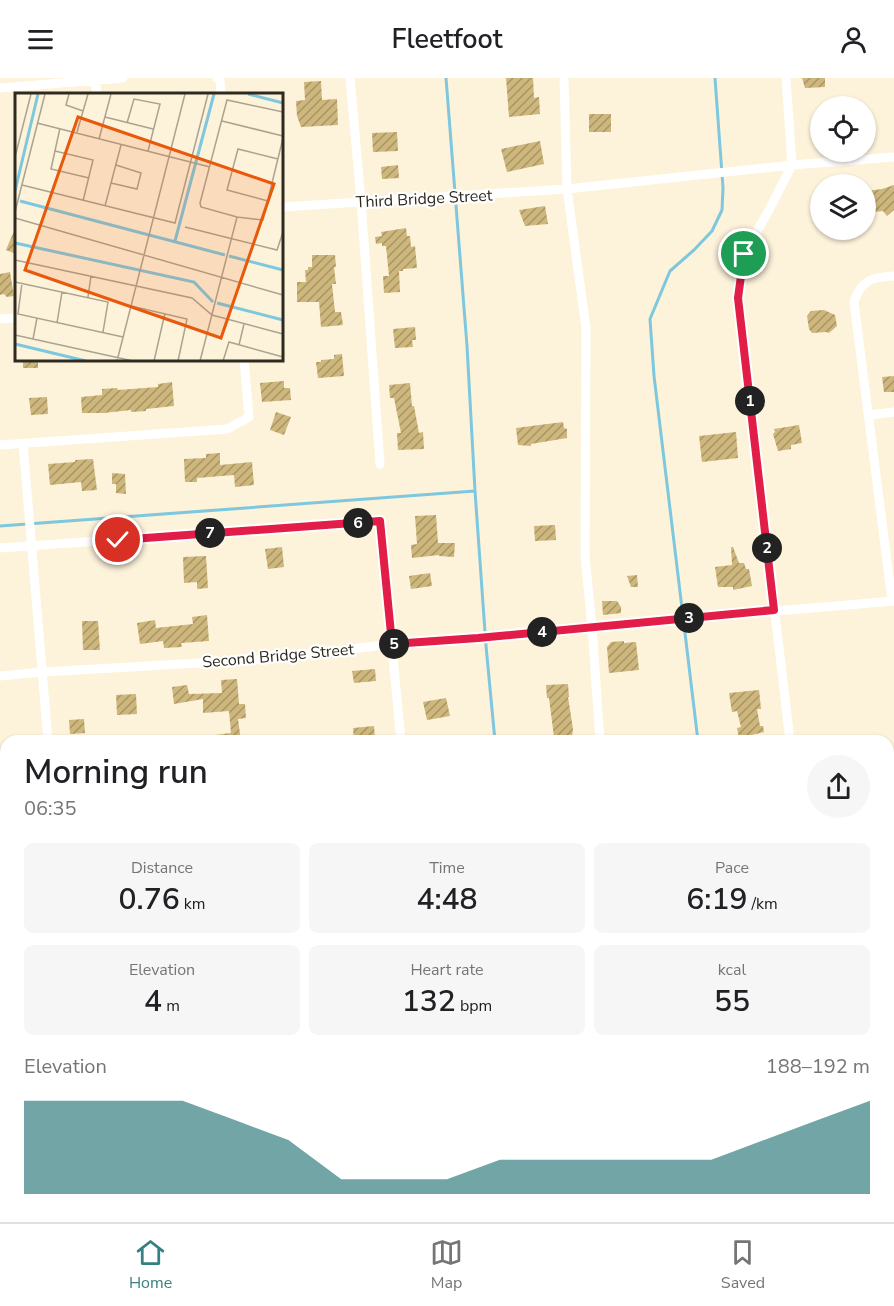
<!DOCTYPE html>
<html lang="en">
<head>
<meta charset="utf-8">
<style>
  :root { --surface:#fff; --page:#f6f6f6; --text:#202124; --muted:#757577; --line:#e0e0e0; --accent:#377f81 }
  body { margin:0; font-family:"Nunito Sans",sans-serif; background:var(--page); color:var(--text); height:100vh; display:flex; flex-direction:column; font-size:22px; white-space:nowrap }
  * { box-sizing:border-box; margin:0 }
  p { font-size:20px; color:var(--muted) }
  .icon { flex:none; width:33px; height:33px; fill:none; stroke:currentColor; stroke-width:2; stroke-linecap:round; stroke-linejoin:round }
  .map { position:relative; flex:1; overflow:hidden }
  .side { position:absolute; left:0px; top:657px; width:894px; height:488px; display:flex; flex-direction:column; background:var(--surface); border-radius:18px 18px 0 0; box-shadow:0 2px 4px #0004 }
  .side>* { flex:none }
  .buttons { position:absolute; left:810px; top:18px; display:grid; gap:12px }
  .buttons a { display:grid; place-items:center; width:66px; height:66px; border-radius:50%; background:var(--surface); box-shadow:0 2px 4px #0004; font-size:30px }
  .pin { position:absolute; display:grid; place-items:center; width:51px; height:51px; color:#fff; margin:-26px; border:3px solid #fff; border-radius:50%; box-shadow:0 2px 6px #0007 }
  .km { position:absolute; width:30px; height:30px; margin:-15px; border-radius:50%; background:#222; color:#fff; font-size:16px; line-height:30px; text-align:center }
  .round { display:grid; place-items:center; flex:none; width:63px; height:63px; border-radius:32px; background:var(--page) }
  .headline { display:flex; align-items:center; justify-content:space-between; height:102px; padding:0 24px }
  h1 { font-size:33px; font-weight:600; line-height:45px }
  .metrics { display:grid; grid-template-columns:repeat(3,1fr); gap:9px; height:102px; padding:6px 24px }
  .metrics div { display:grid; align-content:center; border-radius:9px; background:var(--page); text-align:center }
  .metrics b { font-size:30px; font-weight:600 }
  .metrics small { font-size:16px; font-weight:400 }
  .metrics p { font-size:16px }
  .chart { height:168px; padding:12px 24px }
  .chart p { display:flex; justify-content:space-between }
  .chart svg { width:100%; height:108px; margin-top:6px; fill:var(--accent); opacity:.7 }
  header { display:flex; justify-content:space-between; align-items:center; height:78px; padding:0 24px; background:var(--surface); font-size:27px; font-weight:600 }
  .tab-bar { display:flex; justify-content:space-around; align-items:center; height:84px; border-top:2px solid var(--line); background:var(--surface); font-size:16px; color:var(--muted) }
  .tab-bar a { display:grid; justify-items:center; gap:3px }
  .tab-bar .selected { color:var(--accent) }
  .map>svg:first-child { display:block }
</style>
</head>
<body>
<header><svg class="icon" aria-label="menu" viewBox="0 0 24 24"><path d="M4 6h16M4 12h16M4 18h16"/></svg>Fleetfoot<svg class="icon" aria-label="person" viewBox="0 0 24 24"><circle cx="12" cy="8" r="4"/><path d="M4 21q1-7 8-7t8 7"/></svg></header>
<div class="map">
<svg width="894" height="1144" viewBox="0 0 894 1144">
  <defs>
    <pattern id="building-hatch" width="6" height="6" patternUnits="userSpaceOnUse" patternTransform="scale(1.5)"><rect width="6" height="6" fill="#ceb77d"/><path d="M-1 1l2-2M0 6l6-6M5 7l2-2" fill="none" stroke="#a89566"/></pattern>
  </defs>
  <rect width="100%" height="100%" fill="#fdf3db"/>
  <g fill="none" stroke-linecap="round" stroke-linejoin="round">
    <path stroke="#7ec7de" stroke-width="3" d="M446 0 467 268 475 413 486 568 495 663
      M0 448 475 413
      M698 663 654 298 650 241 670 193 694 172 712 153 722 132 723 110 715 0
      M532 1138V1144
      M755 1138V1144"/>
  </g>
  <path fill="url(#building-hatch)" d="M506 0H533L534 20 539 19 540 36 509 39Z
    M802 0H825V9L805 10Z
    M321 3 322 22 337 21 338 47 301 49 297 38 296 23 305 22 304 4Z
    M589 36H611V54H589Z
    M397 54 398 73 373 74 372 55Z
    M540 63 544 86 507 94 501 71Z
    M398 87 399 100 382 101 381 89Z
    M894 107V132L887 138 883 133 866 135V113L882 111Z
    M545 128 548 146 525 148 519 132Z
    M16 148V176L6 172Z
    M406 150 407 158H410L411 169 415 168 417 190 403 191V193H399L400 214 384 215 383 198H389L386 168H382V165L376 166 375 159 382 158 381 154Z
    M312 177H335L336 189H334L336 206H332L335 234H341L343 247 321 249 319 224H297V204H306L305 192H308V189H312Z
    M10 194 14 218 7 219 4 216 0 217V196Z
    M824 232 835 237 837 248 829 255 826 254 812 255 809 251 807 238 811 233Z
    M415 249 416 262H412L413 269 395 270 393 251Z
    M342 276 344 298 318 300 316 284H321V282L334 281V277Z
    M23 282H38V290H23Z
    M894 298V314H884L882 299Z
    M284 303V310H290L291 322 262 324 260 305Z
    M172 304 174 328 146 331V333L131 334V332L104 335H82L81 319 102 317V311L117 310 118 312 158 309V306Z
    M410 305 412 328H414L419 355 423 354 424 371 398 372 397 355H401L394 320H390L389 307Z
    M47 319 48 336 31 337 29 320Z
    M276 334 291 339 284 357 270 352Z
    M563 344 564 350 567 351V360L531 366V368L518 367 516 350Z
    M799 347 802 365 791 367V371L778 373 773 356 775 354 774 351Z
    M736 354 738 380 702 384 699 358Z
    M220 375V387L252 384 254 407 235 409 234 397 197 400V404H185L184 381 206 380V376Z
    M93 381 97 412 82 413 81 404 50 407 48 386 75 384V382Z
    M112 395 125 396 126 416 116 415V406H112Z
    M436 437 438 465H455L454 479 439 478V477L412 480 411 467 417 466 415 438Z
    M555 447 556 462 535 463 534 448Z
    M282 469 284 489 268 491 265 471Z
    M731 469H733L739 485H744L746 491H749L752 508 733 512V509H718L715 489 732 487Z
    M206 478 208 510 197 511V504L184 505 183 479Z
    M430 495 432 508 411 511 409 498Z
    M637 497 638 509H631L627 498Z
    M602 523H617L621 529V535L603 537Z
    M207 537 209 563 181 565 182 569 164 570 163 563 140 566 137 545 155 542 156 550 193 546 192 539Z
    M82 543H98L100 572H83Z
    M624 563V565L636 564 639 592 609 595 607 569 611 564Z
    M375 591 376 603 354 605 352 593Z
    M237 601 239 626H245L246 640 238 641 241 663H208V658L231 655 229 633 203 635V621L174 626 172 609 187 607 189 616 222 615 221 602Z
    M568 606 569 619H568L573 651 572 658 554 659 549 620H547L546 607Z
    M759 612 761 631H757L760 648H763L764 654 739 660 737 650 741 649 737 633 732 634 729 615Z
    M136 616 137 636 117 637 116 617Z
    M446 620 450 638 427 642 423 624Z
    M84 641 85 655 70 656 69 642Z
    M374 648 375 661 354 663 353 650Z"/>
  <g fill="none" stroke-linecap="round" stroke-linejoin="round">
    <path stroke="#fff" stroke-width="9" d="M217 0 220 2 221 16
      M350 0 361 123 380 386
      M564 0 567 111 586 250 585 478 592 549 600 663
      M786 0 792 87 769 132 744 176 738 220 790 663
      M95 2 97 16
      M0 10 123 0
      M282 129 567 111 792 87 894 79
      M0 241 16 240
      M869 337 894 334
      M23 366 48 663
      M0 367 227 351 249 339 244 282
      M0 470 380 443 401 663
      M892 523 854 224C861 202 872 199 894 198
      M0 598 43 594 269 581 392 566 894 523
      M0 720H6
      M888 773 894 772
      M0 997H6
      M0 1123H6
      M83 1138 84 1144
      M211 1138V1144
      M312 1138 313 1144
      M442 1138 443 1144
      M632 1138 633 1144
      M848 1138 849 1144"/>
  </g>
  <g fill="none" stroke-linecap="round" stroke-linejoin="round">
    <defs>
      <path id="route" d="M118 462 380 443 392 566 478 560 774 532 738 220 744 176"/>
    </defs>
    <use href="#route" stroke="#fff" stroke-width="12"/>
    <use href="#route" stroke="#e11d48" stroke-width="8"/>
  </g>
  <g text-anchor="middle" stroke-width="4.5" stroke-linejoin="round" paint-order="stroke">
    <g font-size="16" fill="#2f2a1f" stroke="#fff">
      <text transform="translate(424 120) rotate(-3)" y="6">Third Bridge Street</text>
      <text transform="translate(278 577) rotate(-5)" y="6">Second Bridge Street</text>
    </g>
  </g>
  <g transform="translate(15 15)">
    <rect width="268" height="268" fill="#fdf3db"/>
    <path fill="none" stroke="#7ec7de" stroke-width="3" d="M233 1 268 10M0 98 23 1M5 108 210 162M160 148 199 1M0 150 179 189 198 209M214 163 268 177M202 210 268 227M0 251 71 268"/>
    <path fill="none" stroke="#aba390" stroke-width="1.5" d="M54 1 51 12 68 18M90 24 138 36M207 28 268 43M22 30 195 74M112 30 119 6 145 11 133 58M45 35 36 76 74 85M62 39 73 1M84 46 96 1M40 58 78 67 68 108M0 64 16 1M96 90 122 96 126 80 101 72M7 92 160 130 193 1M253 108 212 97 223 56 263 66M90 113 106 52M0 119 30 1M222 124 186 114 185 110 212 7 268 19M0 125 268 202M170 134 262 157 268 139M0 167 177 205 197 222 268 241M0 189 93 209 88 239M7 190 3 221 108 244M73 204 76 183M116 213 172 226 163 268M42 230 47 199M0 242 118 268M18 246 22 225M224 252 229 231M102 268 170 1M139 268 150 220M185 268 222 124 248 127 268 45M208 268 214 249 268 264"/>
    <path fill="#e8590c" fill-opacity="0.15" stroke="#e8590c" stroke-width="3" d="M63 24 259 91 206 245 10 177Z"/>
    <rect width="268" height="268" fill="none" stroke="#2f2a1f" stroke-width="3"/>
  </g>
</svg>
<div class="buttons">
<a><svg class="icon" aria-label="locate" viewBox="0 0 24 24"><circle cx="12" cy="12" r="6"/><path d="M12 2v4M12 18v4M2 12h4M18 12h4"/></svg></a>
<a><svg class="icon" aria-label="layers" viewBox="0 0 24 24"><path d="M12 4l9 5-9 5-9-5zM3 14l9 5 9-5"/></svg></a>
</div>
<div class="pin" style="left:744px;top:176px;background:#1e9e55"><svg class="icon" aria-label="arrive" viewBox="0 0 24 24"><path d="M6 21V4h12l-3 4 3 4H6"/></svg></div>
<div class="pin" style="left:118px;top:462px;background:#d93025"><svg class="icon" aria-label="check" viewBox="0 0 24 24"><path d="M5 12l5 5 9-10"/></svg></div>
<b class="km" style="left:750px;top:323px">1</b>
<b class="km" style="left:767px;top:470px">2</b>
<b class="km" style="left:689px;top:540px">3</b>
<b class="km" style="left:542px;top:554px">4</b>
<b class="km" style="left:394px;top:566px">5</b>
<b class="km" style="left:358px;top:445px">6</b>
<b class="km" style="left:210px;top:455px">7</b>
<section class="side">
<div class="headline"><div><h1>Morning run</h1><p>06:35</p></div><a class="round"><svg class="icon" aria-label="share" viewBox="0 0 24 24"><path d="M12 15V3M7 8l5-5 5 5M5 13v7h14v-7"/></svg></a></div>
<div class="metrics">
<div><p>Distance</p><b>0.76<small> km</small></b></div>
<div><p>Time</p><b>4:48</b></div>
<div><p>Pace</p><b>6:19<small> /km</small></b></div>
</div>
<div class="metrics">
<div><p>Elevation</p><b>4<small> m</small></b></div>
<div><p>Heart rate</p><b>132<small> bpm</small></b></div>
<div><p>kcal</p><b>55</b></div>
</div>
<div class="chart"><p><span>Elevation</span>188–192 m</p>
<svg viewBox="0 0 160 44" preserveAspectRatio="none"><path d="M0 44V6L10 6L20 6L30 6L40 14L50 22L60 38L70 38L80 38L90 30L100 30L110 30L120 30L130 30L140 22L150 14L160 6V44z"/></svg>
</div>
</section>
</div>
<nav class="tab-bar">
<a class="selected"><svg class="icon" aria-label="home" viewBox="0 0 24 24"><path d="M3 11l9-7 9 7M6 9v11h12V9"/></svg>Home</a>
<a><svg class="icon" aria-label="map" viewBox="0 0 24 24"><path d="M3 6l6-2 6 2 6-2v14l-6 2-6-2-6 2zM9 4v14M15 6v14"/></svg>Map</a>
<a><svg class="icon" aria-label="saved" viewBox="0 0 24 24"><path d="M7 4h10v16l-5-4-5 4z"/></svg>Saved</a>
</nav>
</body>
</html>
